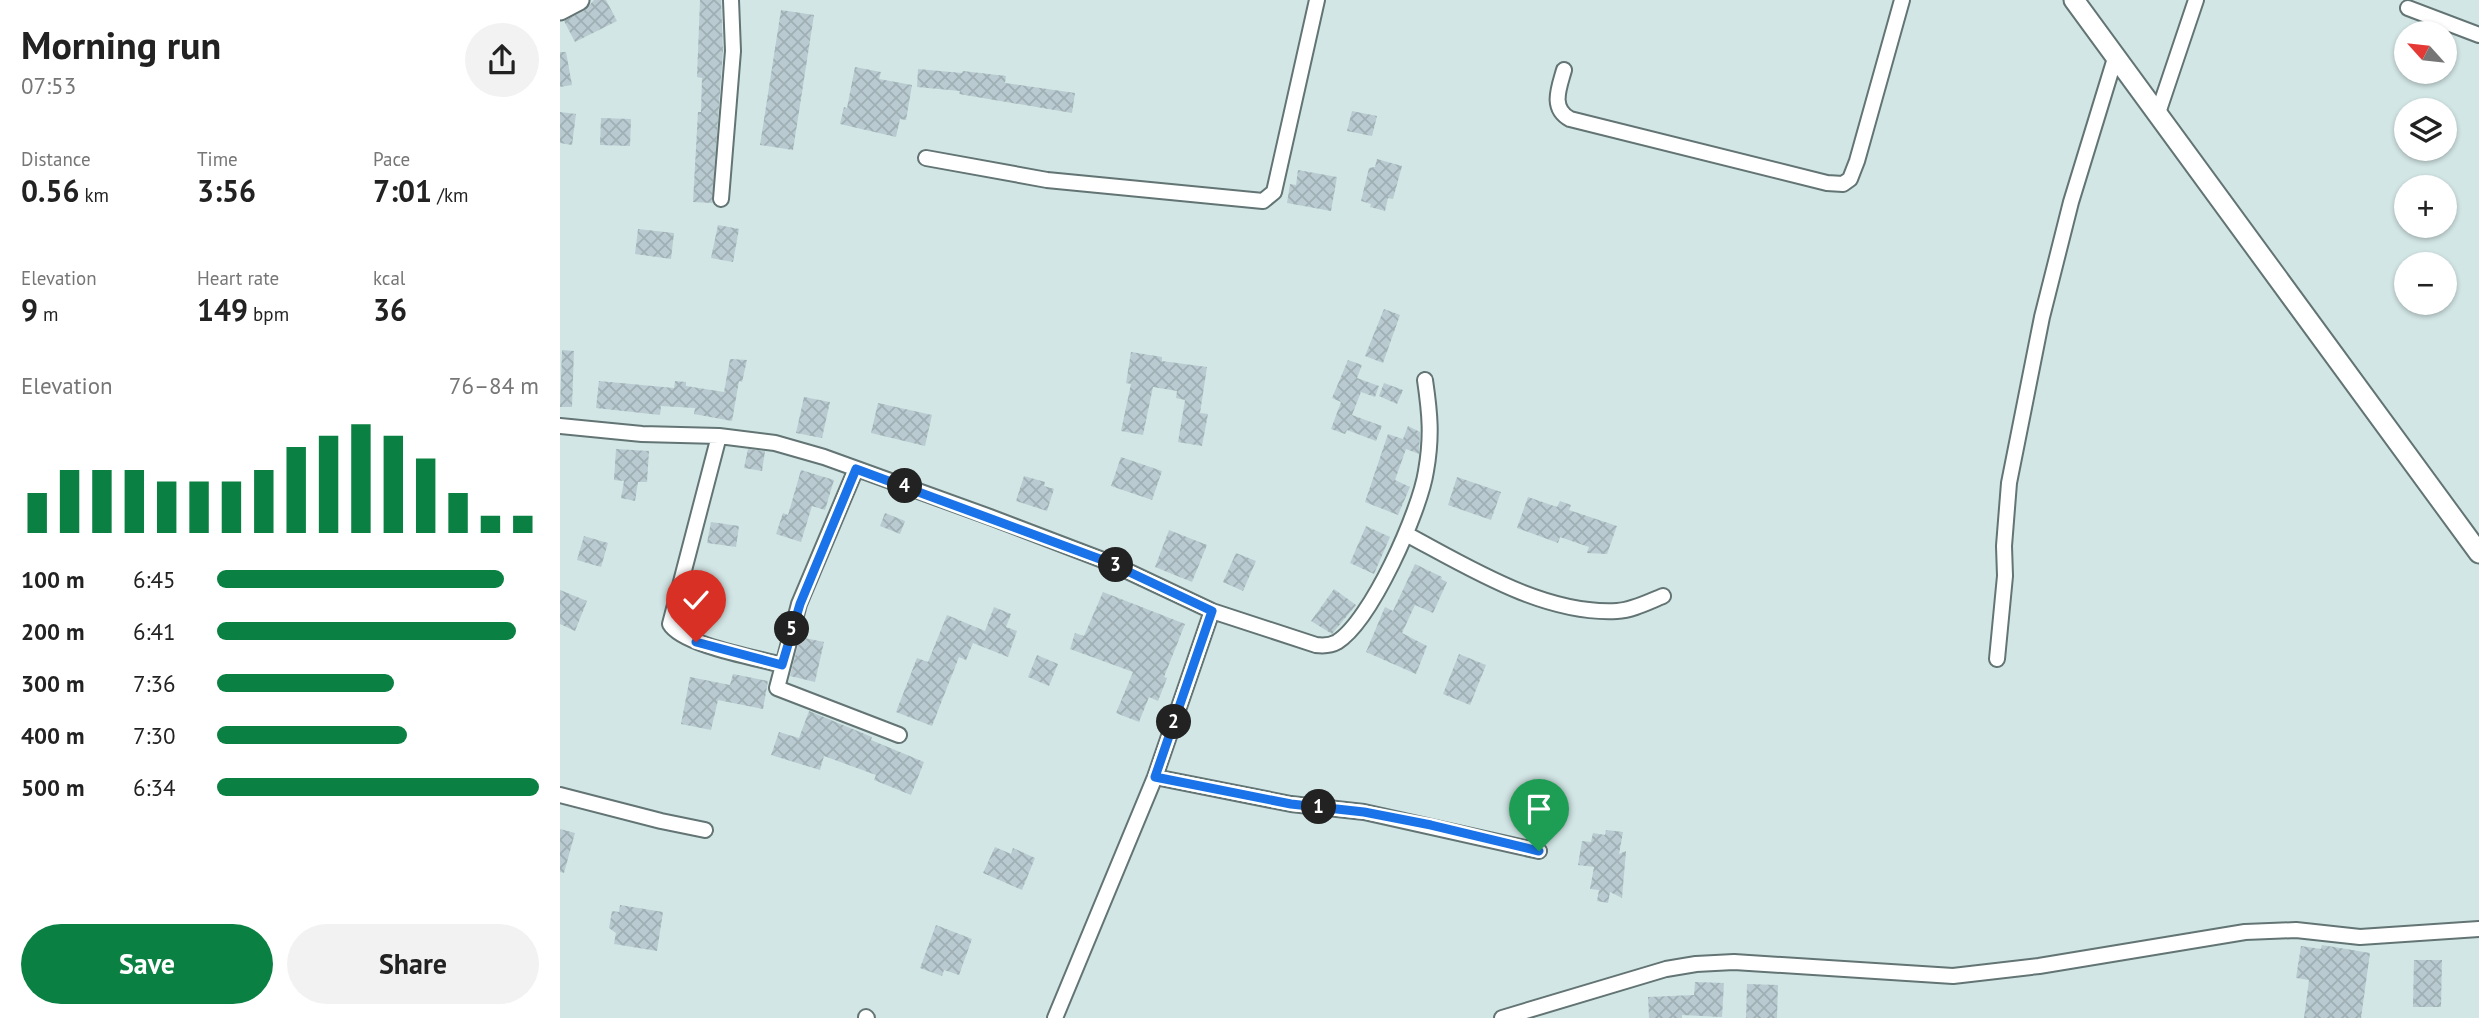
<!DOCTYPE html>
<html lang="en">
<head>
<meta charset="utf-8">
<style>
  :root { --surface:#fff; --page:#f2f2f2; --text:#222; --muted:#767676; --accent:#0b8043 }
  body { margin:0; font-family:"PT Sans",sans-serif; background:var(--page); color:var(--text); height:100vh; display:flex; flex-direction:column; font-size:26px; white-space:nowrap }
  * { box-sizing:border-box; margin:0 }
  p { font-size:23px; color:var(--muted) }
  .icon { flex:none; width:38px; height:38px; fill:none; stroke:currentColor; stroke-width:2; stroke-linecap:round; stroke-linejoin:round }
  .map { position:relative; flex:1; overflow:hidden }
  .sheet { display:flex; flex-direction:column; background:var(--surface); width:560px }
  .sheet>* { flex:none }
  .needle { width:46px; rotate:297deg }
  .buttons { position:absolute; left:1834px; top:21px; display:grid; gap:14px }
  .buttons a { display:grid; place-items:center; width:63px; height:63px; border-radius:50%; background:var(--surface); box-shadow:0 2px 5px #0004; font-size:35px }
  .pin { position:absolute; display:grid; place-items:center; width:60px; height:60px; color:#fff; margin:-72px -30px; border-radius:50% 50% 50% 0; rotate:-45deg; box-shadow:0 0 7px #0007 }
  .pin .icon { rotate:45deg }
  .km { position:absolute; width:35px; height:35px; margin:-18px; border-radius:50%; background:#222; color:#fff; font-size:19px; line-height:35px; text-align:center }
  .round { display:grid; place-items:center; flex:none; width:74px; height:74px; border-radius:37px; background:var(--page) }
  .summary { display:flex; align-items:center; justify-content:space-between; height:119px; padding:0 21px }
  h1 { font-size:38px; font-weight:700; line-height:52px }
  .metrics { display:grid; grid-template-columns:repeat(3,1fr); gap:10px; height:119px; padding:7px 21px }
  .metrics div { display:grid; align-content:center }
  .metrics b { font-size:30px; font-weight:700 }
  .metrics small { font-size:19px; font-weight:400 }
  .metrics p { font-size:19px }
  .chart { height:196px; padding:14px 21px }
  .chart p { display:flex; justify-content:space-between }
  .chart svg { width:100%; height:126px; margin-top:7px; stroke:var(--accent); stroke-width:6 }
  .button { display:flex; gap:14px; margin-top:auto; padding:14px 21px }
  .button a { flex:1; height:80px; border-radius:42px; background:var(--accent); color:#fff; font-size:28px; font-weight:700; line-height:80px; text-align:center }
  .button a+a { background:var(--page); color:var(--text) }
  ul { padding:0 21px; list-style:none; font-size:23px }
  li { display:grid; grid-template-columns:112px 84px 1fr; align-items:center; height:52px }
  li i { height:18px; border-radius:9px; background:var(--accent) }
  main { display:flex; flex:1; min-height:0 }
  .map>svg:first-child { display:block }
</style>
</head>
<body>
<main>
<section class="sheet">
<div class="summary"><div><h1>Morning run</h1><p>07:53</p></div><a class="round"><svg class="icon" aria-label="share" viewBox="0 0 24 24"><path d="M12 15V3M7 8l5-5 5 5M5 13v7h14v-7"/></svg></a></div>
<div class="metrics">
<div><p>Distance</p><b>0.56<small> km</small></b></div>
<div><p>Time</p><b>3:56</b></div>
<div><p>Pace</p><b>7:01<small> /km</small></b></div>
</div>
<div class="metrics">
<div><p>Elevation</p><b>9<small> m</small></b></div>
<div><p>Heart rate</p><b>149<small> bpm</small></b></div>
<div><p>kcal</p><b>36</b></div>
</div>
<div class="chart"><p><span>Elevation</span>76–84 m</p>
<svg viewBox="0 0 160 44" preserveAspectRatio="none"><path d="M5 44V30M15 44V22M25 44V22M35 44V22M45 44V26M55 44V26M65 44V26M75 44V22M85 44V14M95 44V10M105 44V6M115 44V10M125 44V18M135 44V30M145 44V38M155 44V38"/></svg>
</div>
<ul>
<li><b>100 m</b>6:45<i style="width:89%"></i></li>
<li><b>200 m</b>6:41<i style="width:93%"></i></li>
<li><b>300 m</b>7:36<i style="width:55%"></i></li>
<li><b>400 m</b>7:30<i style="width:59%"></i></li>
<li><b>500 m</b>6:34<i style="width:100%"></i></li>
</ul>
<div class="button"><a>Save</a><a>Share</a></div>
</section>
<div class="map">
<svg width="1919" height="1018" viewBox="0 0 1919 1018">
  <defs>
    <pattern id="building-cross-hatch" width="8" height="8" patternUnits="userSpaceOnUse" patternTransform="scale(1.75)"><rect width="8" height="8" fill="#b9cbd1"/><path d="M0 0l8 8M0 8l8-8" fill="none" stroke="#9fafb4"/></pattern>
  </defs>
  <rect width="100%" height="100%" fill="#d2e6e5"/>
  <path fill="url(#building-cross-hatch)" d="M34 0H46L57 21 15 42 4 21 25 10Z
    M140 0H161L163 51 152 203 133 202 138 112H141L142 78 137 77Z
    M221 10 254 15 233 150 200 145Z
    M0 52H6L12 85 0 87Z
    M295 67 321 72 319 79 352 85 346 120 340 119 336 137 280 124 284 107 287 108Z
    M358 69 402 73 403 71 446 76 445 83 515 93 512 113 399 94 400 91 357 87Z
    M792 111 817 116 812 136 787 131Z
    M0 112 16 114 12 145 0 143Z
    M41 118 71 119 70 146 40 145Z
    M817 159 842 166 833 199 828 198 825 211 810 207 811 204 801 201 809 168 815 167Z
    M738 170 777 177 771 211 727 203 730 184 736 185Z
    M158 225 179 229 173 262 151 258Z
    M78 229 114 233 111 259 75 254Z
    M824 309 840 315 823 363 805 356Z
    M2 350 14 351 12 407H0Z
    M571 352 602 357V361L647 367 640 413 648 414 642 446 618 442 625 400 616 398 617 391 593 387 583 435 561 431 571 384 566 383Z
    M170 359 187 360 182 382 179 381 172 421 134 414 135 408 101 406 100 415 36 408 39 381 114 388 115 381 126 382V386L164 392Z
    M788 360 802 365 797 378 819 386 815 397 801 392 792 415 822 426 816 441 787 430 785 434 771 429 781 402 772 398Z
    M824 383 843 390 837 404 819 396Z
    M244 397 270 402 262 438 236 433Z
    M318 403 372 415 365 446 311 433Z
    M848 426 860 432 859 454 846 449 835 480 850 487 838 515 805 502 828 434 843 439Z
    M56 449 89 451 87 482H78L75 501 61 498 64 481 54 480Z
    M188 449 205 451 202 471 184 468Z
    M561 457 602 471 592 500 551 486Z
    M241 470 274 480 265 510 252 506 241 542 216 534 223 513 228 515Z
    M464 476 485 482 484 486 494 489 487 511 456 501Z
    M897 477 941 492 931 520 888 505Z
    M968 497 997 507 1000 501 1011 505 1009 510 1057 526 1047 554 1027 553 1029 547 1000 537 998 543 957 528Z
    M325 513 345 521 340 534 320 526Z
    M151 522 179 526 176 547 147 543Z
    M806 526 830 537 814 574 790 563Z
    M609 530 647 545 632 582 595 567Z
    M24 536 48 543 41 567 17 560Z
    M676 553 696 561 683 591 663 582Z
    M855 564 882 577 881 579 887 582 873 613 855 605 842 633 867 646 856 674 806 652 825 607 833 611Z
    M774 589 796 605 772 634 751 621Z
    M0 590 27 601 15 631 0 624Z
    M543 592 625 624 604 677 607 678 598 701 589 697 579 722 556 713 573 672 510 649 515 633 524 636Z
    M434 607 451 614 446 627 457 631 448 657 413 643 406 660 399 657 372 726 336 712 357 658 368 662 387 615 425 631Z
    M240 637 264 642 255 682 230 676Z
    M899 654 926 665 910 705 883 694Z
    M477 655 498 664 489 686 468 677Z
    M173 674 208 681 203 709 158 700 151 730 121 724 130 677 170 685Z
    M249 711 312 737 311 740 364 762 351 795 314 780 316 775 264 756 260 770 211 755 219 732 239 738Z
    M0 829 15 833 4 873 0 872Z
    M1046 830 1063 832 1059 854 1066 851 1062 898 1050 892 1048 903 1037 901 1039 890 1030 889 1034 867 1018 865 1022 841 1031 842 1033 833 1045 835Z
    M435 847 451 854 453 848 475 858 462 890 423 873Z
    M60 905 103 912 97 951 54 944 56 933 49 928 52 911 59 912Z
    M376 925 412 939 399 975 384 970 382 976 360 968Z
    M1762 945 1810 953 1801 1018H1744L1749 980 1736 978 1741 946 1761 949Z
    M1854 960H1882L1881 1007H1853Z
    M1135 982 1164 983 1162 1017 1122 1015V1018H1089L1088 997 1134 995Z
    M1187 984 1218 985 1217 1018H1186Z"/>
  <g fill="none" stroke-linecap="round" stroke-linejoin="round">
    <defs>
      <path id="minor" d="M1848 8 1919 35
        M1004 70C999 88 990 108 1010 119L1267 183 1283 184 1290 179 1297 161 1342 0
        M1598 113 1636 0
        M366 158 487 180 703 201 714 192 757 0
        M161 199 173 51 171 0
        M0 426 82 434 159 436 215 443 264 457 430 517 548 562 652 611 756 645C764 646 770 646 777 642 811 621 860 511 866 471 872 437 870 414 865 380
        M159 436 110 624C122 645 197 658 222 665
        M296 469 239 604 217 688 339 735
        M846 534C908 567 984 615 1057 611 1073 610 1088 602 1103 596
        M1437 659 1445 576 1444 546 1449 483 1482 317 1511 202 1556 55
        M595 777 731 804 804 812 979 851
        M0 795 101 821 145 830
        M306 1017 307 1018
        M495 1018 595 777 652 611
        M942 1018 1106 969 1136 964 1174 962 1393 976 1479 966 1685 932 1736 930 1800 937 1919 929"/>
      <path id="secondary" d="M1514 0 1919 553
        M0 10 19 0"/>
    </defs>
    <use href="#minor" stroke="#627473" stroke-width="18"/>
    <use href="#secondary" stroke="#627473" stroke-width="23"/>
    <use href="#minor" stroke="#fff" stroke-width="14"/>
    <use href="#secondary" stroke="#fff" stroke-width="19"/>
  </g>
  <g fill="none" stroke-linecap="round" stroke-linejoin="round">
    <defs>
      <path id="route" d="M136 642 222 665 240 604 296 469 548 562 652 611 595 777 731 804 804 812 871 825 979 851"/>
    </defs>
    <use href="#route" stroke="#fff" stroke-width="14"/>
    <use href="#route" stroke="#1a73e8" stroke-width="9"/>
  </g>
</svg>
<div class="buttons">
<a><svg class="needle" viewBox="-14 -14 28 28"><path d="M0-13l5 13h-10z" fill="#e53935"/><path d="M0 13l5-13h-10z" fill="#767676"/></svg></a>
<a><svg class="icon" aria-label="layers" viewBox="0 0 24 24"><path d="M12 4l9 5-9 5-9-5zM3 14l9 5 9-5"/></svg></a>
<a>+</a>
<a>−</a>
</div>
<div class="pin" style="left:979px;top:851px;background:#1e9e55"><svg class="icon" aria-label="arrive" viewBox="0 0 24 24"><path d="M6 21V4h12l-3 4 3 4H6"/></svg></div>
<div class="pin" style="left:136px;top:642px;background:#d93025"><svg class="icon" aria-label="check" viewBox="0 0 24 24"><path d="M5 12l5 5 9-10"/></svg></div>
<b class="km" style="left:759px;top:807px">1</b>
<b class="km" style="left:614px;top:722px">2</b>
<b class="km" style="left:556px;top:565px">3</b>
<b class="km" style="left:345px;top:486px">4</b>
<b class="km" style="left:232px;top:629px">5</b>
</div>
</main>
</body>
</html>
